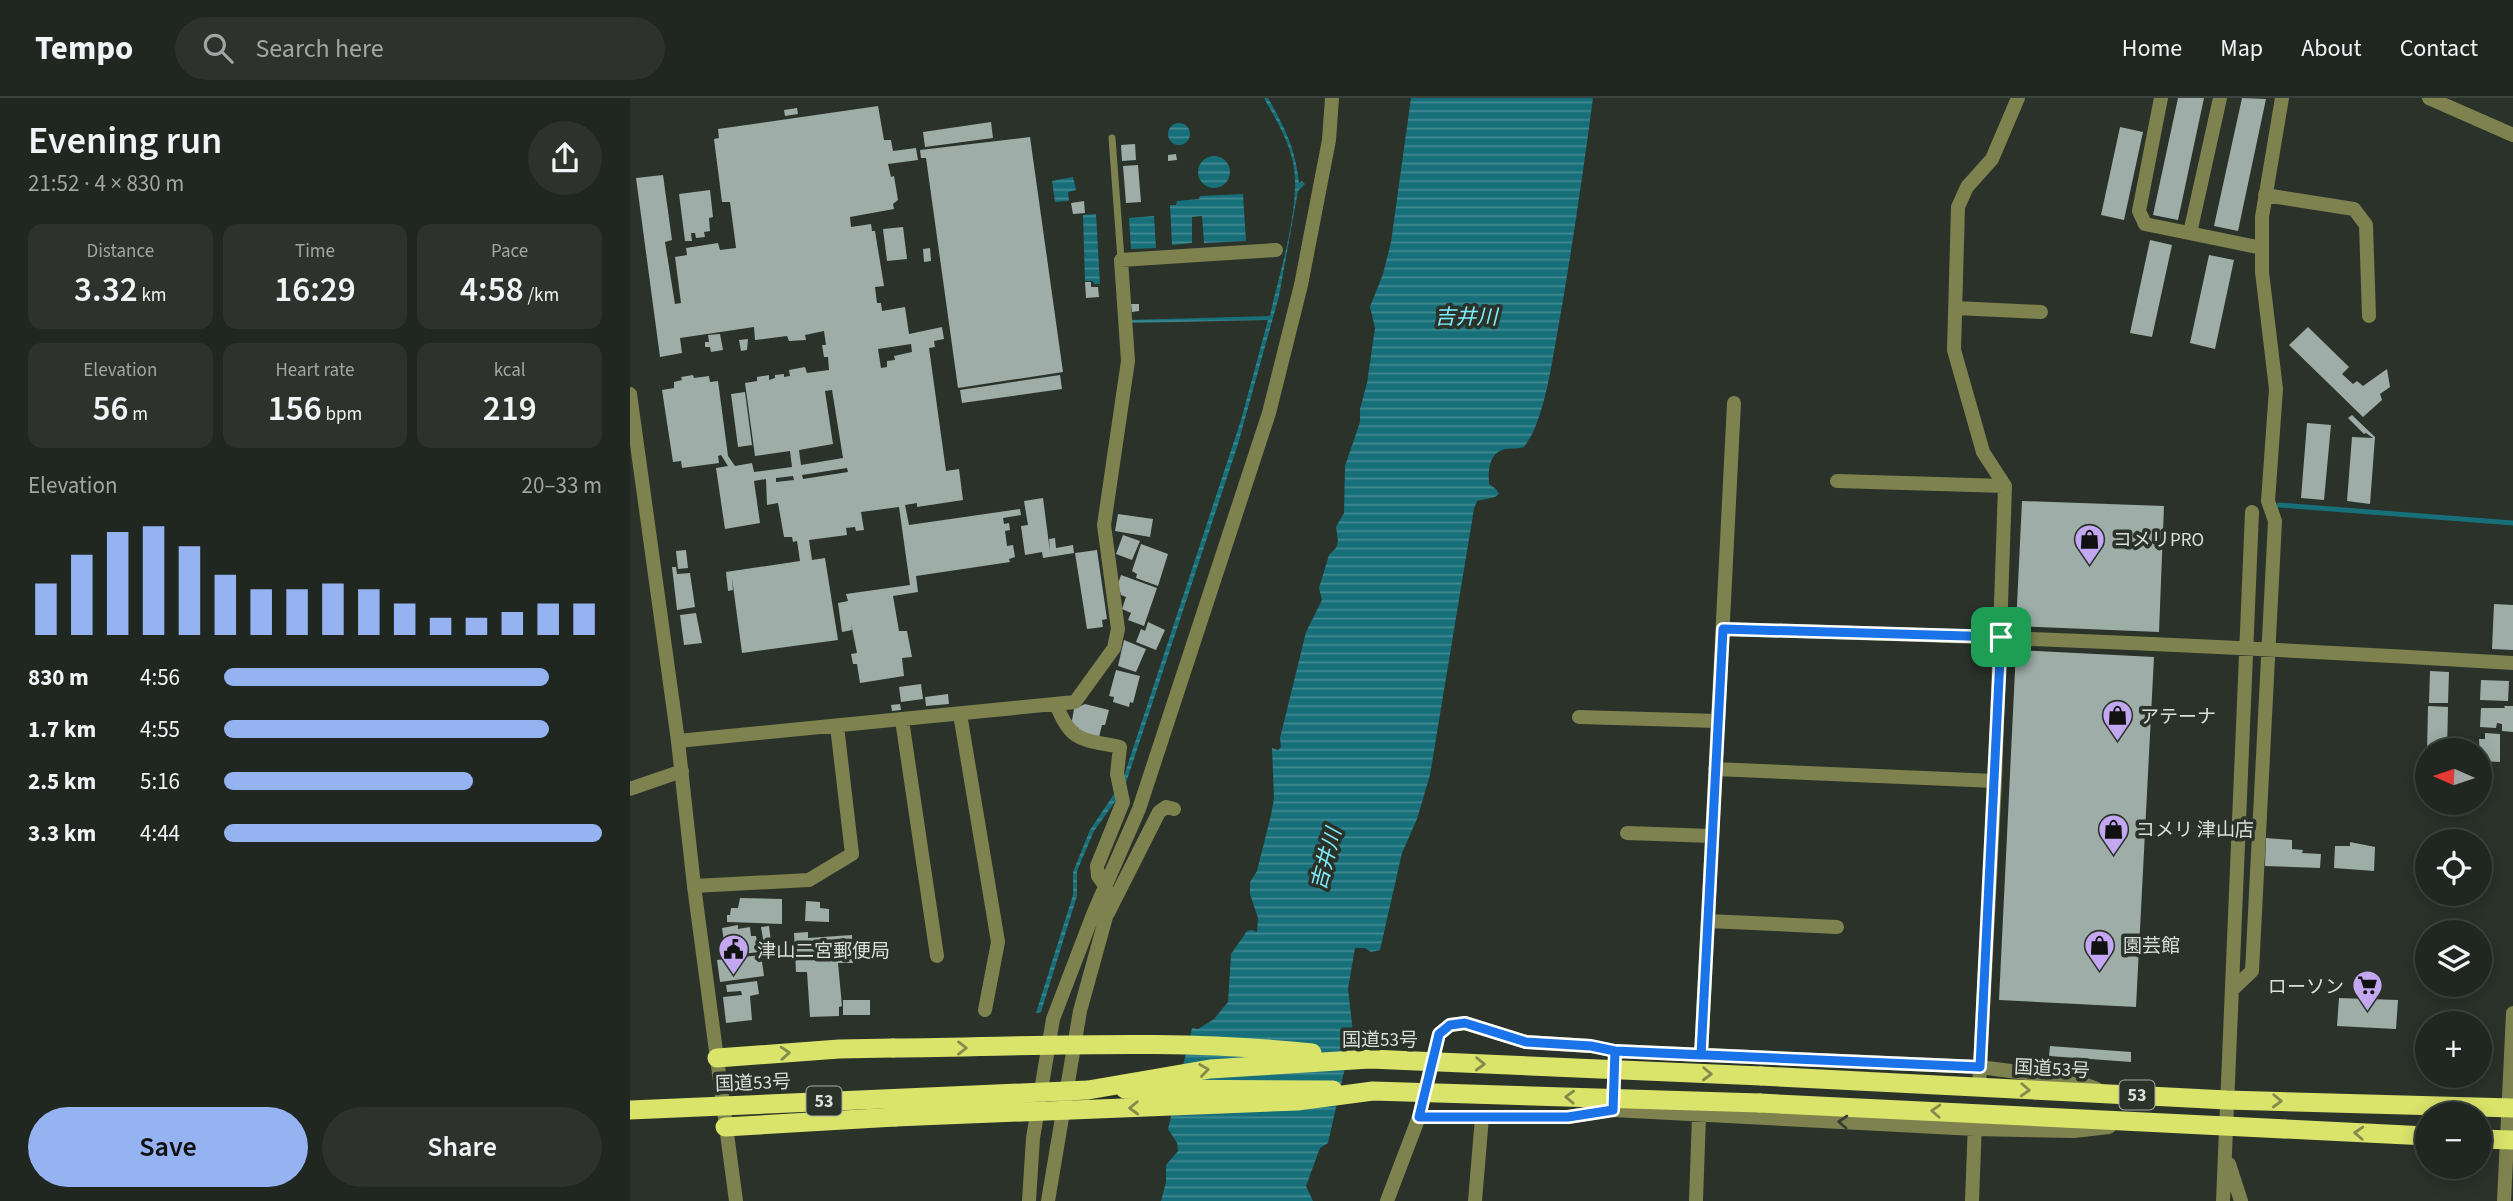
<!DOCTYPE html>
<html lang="en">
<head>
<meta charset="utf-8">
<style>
  :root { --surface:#202620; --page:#2d322d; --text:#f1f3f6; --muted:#a2a5a5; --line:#3d433e; --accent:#95b2f1 }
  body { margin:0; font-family:"Source Sans 3","Noto Sans JP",sans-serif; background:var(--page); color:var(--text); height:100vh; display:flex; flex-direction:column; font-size:26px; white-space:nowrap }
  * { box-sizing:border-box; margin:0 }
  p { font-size:23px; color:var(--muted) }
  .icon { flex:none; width:38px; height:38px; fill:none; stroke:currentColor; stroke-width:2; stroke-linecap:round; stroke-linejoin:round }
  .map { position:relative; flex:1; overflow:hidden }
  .sheet { display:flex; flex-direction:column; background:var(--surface); width:630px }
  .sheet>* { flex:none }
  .needle { width:46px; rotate:273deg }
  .fabs { position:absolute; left:1785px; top:640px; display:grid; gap:14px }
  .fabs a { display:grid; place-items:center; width:77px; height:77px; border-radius:50%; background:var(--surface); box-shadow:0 4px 18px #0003,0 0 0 2px var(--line); font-size:35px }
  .pin { position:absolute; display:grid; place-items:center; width:60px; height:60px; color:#fff; margin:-30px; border-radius:14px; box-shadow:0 4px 10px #0006 }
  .round { display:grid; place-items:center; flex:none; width:74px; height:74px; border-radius:37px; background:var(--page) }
  .overview { display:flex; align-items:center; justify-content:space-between; height:119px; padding:0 28px }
  h1 { font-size:38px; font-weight:600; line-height:52px }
  .figures { display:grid; grid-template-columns:repeat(3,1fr); gap:10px; height:119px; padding:7px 28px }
  .figures div { display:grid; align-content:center; border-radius:14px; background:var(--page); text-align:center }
  .figures b { font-size:35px; font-weight:600 }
  .figures small { font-size:19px; font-weight:400 }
  .figures p { font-size:19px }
  .chart { height:196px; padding:14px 28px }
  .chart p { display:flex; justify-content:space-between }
  .chart svg { width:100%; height:126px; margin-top:7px; stroke:var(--accent); stroke-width:6 }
  .primary-button { display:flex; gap:14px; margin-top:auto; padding:14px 28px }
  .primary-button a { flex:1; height:80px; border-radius:42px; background:var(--accent); color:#111; font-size:28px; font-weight:600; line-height:80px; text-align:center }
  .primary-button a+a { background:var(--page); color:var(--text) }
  ul { padding:0 28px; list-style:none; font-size:23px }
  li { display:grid; grid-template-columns:112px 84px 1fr; align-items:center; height:52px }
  li i { height:18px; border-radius:9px; background:var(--accent) }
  header { display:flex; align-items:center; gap:42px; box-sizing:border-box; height:98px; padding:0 35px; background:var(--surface); border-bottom:2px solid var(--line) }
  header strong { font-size:33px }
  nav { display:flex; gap:38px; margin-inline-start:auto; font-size:24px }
  .search { width:490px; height:63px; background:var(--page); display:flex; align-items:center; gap:18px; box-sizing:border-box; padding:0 24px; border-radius:38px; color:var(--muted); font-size:26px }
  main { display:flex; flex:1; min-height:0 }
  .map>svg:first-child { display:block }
</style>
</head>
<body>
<header>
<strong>Tempo</strong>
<div class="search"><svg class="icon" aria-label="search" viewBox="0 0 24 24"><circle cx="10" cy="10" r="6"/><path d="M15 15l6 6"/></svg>Search here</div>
<nav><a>Home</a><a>Map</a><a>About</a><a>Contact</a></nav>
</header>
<main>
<section class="sheet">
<div class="overview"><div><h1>Evening run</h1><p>21:52 · 4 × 830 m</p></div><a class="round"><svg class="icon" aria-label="share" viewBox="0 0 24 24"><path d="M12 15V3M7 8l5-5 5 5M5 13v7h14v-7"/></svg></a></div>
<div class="figures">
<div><p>Distance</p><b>3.32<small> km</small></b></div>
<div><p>Time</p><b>16:29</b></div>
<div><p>Pace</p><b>4:58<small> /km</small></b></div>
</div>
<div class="figures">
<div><p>Elevation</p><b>56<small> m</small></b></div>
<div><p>Heart rate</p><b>156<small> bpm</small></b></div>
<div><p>kcal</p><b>219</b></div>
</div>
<div class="chart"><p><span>Elevation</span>20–33 m</p>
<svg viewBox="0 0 160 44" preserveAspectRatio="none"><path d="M5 44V26M15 44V16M25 44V8M35 44V6M45 44V13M55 44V23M65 44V28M75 44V28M85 44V26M95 44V28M105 44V33M115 44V38M125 44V38M135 44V36M145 44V33M155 44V33"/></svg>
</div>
<ul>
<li><b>830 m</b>4:56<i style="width:86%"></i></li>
<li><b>1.7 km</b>4:55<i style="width:86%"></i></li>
<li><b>2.5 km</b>5:16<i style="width:66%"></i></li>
<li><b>3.3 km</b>4:44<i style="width:100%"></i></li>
</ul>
<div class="primary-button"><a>Save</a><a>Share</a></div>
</section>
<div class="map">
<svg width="1883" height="1103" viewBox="0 0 1883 1103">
  <defs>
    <pattern id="water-rules" width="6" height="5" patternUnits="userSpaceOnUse" patternTransform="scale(1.75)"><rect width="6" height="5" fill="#176f7a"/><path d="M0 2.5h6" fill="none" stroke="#438a92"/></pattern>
  </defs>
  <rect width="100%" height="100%" fill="#2a322a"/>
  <path fill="url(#water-rules)" d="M634 0H638C654 28 666 52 669 85L672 83 675 86 668 93 649 198 608 346 494 691 464 733 447 773V798L411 914 406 915 443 797V774L460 732 492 684 611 322 638 222 499 225V222L640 218C649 175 672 107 663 64 658 41 645 20 634 0Z
    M781 0H963C952 83 940 165 925 248 920 276 912 327 894 349 888 351 883 350 876 351 859 354 858 372 859 386L866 391 869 396 865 399 847 403 844 411 800 677 787 721 772 755 750 852 741 854 735 850H725L718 891 723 934 698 1045 690 1050 676 1088 683 1103H531L536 1084V1067L548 1053 547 1045 538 1031 562 930 568 931 584 921 598 904 601 856 617 833 622 832 627 834 628 820 620 796V784L627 773 641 717 644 700 642 650 648 652 651 649 650 640 676 534 692 502 689 490 699 457 706 450 708 443 706 429 714 415 715 368 730 324V311L737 285 745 230 740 209 753 176 761 144Z
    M538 36a11 11 0 1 1 22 0a11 11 0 1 1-22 0Z
    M568 74a16 16 0 1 1 32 0a16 16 0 1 1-32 0Z
    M443 79 446 92 438 94 439 103 425 104 422 83Z
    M613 96 616 143 574 145 572 118 562 119V145L542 147 540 107H546L547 103 569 101 570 98Z
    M466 116 470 186H464L463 183H455L453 117Z
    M524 118 526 150 501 151 499 120Z"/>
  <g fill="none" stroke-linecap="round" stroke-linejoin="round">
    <path stroke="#176f7a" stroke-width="5" d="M1649 407 1883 425"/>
  </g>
  <path fill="#9eada8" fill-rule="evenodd" d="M1548 0H1574L1548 122 1523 117Z
    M1612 0 1636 1 1608 133 1584 128Z
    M248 8 254 42H261L263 53 286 50 288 62 258 66 261 79 264 78 268 102 263 106 264 111 220 119 221 129 241 126 242 133H245L254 188 245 189 247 205H251L252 213 275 209 279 236 312 229 314 241 304 243 305 249 299 250 316 373 329 371 333 402 287 409V405L275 407 279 427 390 411 391 417 373 420 374 426 379 425 380 432 375 433 377 448 383 447 385 459 379 461 380 464 286 478 288 494 263 498 269 533H277L282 559 272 560 274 578 230 585 227 566H223L221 556 227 555 221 525 222 532 212 534 208 505 218 503 216 496 280 487 269 409 231 414 234 432 226 433 225 429 216 430 217 437 179 442 182 462 195 460 208 542 112 555 102 480 103 492 98 493 96 474 170 463 167 443 163 444 162 439H154L148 405 137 407 136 381 124 383 130 425 95 431 86 370 98 368 91 357 88 358 89 365 52 370 51 363 43 364 32 292 44 290V284L52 282 51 279 63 277 64 280 79 278 80 284 88 283 98 358 105 368 122 365 124 374 162 369 160 353 125 358 115 285 127 283V279L139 277V282L145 280V277L154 276V279L160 278 159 272 175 269 177 275 199 272 198 259H194L192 247H196L194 233 175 237 176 242 159 243 157 238 125 242 124 229 50 240 52 255 30 259 6 80 33 77 42 142 35 144 45 206 51 205 45 159 57 157 56 150 88 145 90 152 106 150 100 104H92L84 41 89 40 88 31ZM281 246 282 254 264 258 265 262 257 263V269L251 270 248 251ZM202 292 213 360 171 367 169 352 203 346 195 293ZM217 370 218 374 173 381 172 377ZM163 378 164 382 146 384V380Z
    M167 10 168 16 155 18 154 12Z
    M361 24 363 40 295 49 293 34Z
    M1490 29 1513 34 1494 122 1471 117Z
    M400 39 433 274 328 290 296 60H291L290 52Z
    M505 46 506 62 492 63 491 47Z
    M546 56 547 62 538 63V57Z
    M508 67 511 104 496 105 493 68Z
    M80 92 83 119 79 120 80 133 74 134 75 139 66 140 65 135H61L62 143H55L49 96Z
    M454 103 455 115 443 116 441 105Z
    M273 129 277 161 257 163 253 131Z
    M1520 142 1542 147 1522 239 1500 235Z
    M300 150 301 163 294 164 293 151Z
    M1579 157 1604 162 1585 251 1560 245Z
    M455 184H461V189H468L469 199 456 200Z
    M501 206H509V213L502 214Z
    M1678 229 1719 269 1712 276 1723 286 1727 283 1733 288 1757 271 1760 289 1750 296 1752 302 1733 319 1659 247Z
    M90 236 93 252 81 254 80 249H75V244H79L78 237Z
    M118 241 117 252 111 253 109 242Z
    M430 277 432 291 332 305 330 292Z
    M115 294 122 347 108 349 101 296Z
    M1722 317 1745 339 1740 406 1717 403 1722 339 1743 340 1736 335 1734 336 1718 320Z
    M1677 325 1701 327 1694 402 1671 400Z
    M413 400 420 454 419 441 425 440 426 450 443 447 444 455 413 460 412 454 395 457 391 428 398 427 394 403Z
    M1392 403 1534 408 1529 534 1386 528Z
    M488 416 523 421 520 439 485 433Z
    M493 437 510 443 502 462 486 456Z
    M511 446 538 456 528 488 506 480 507 476 502 473Z
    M56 452 58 470 48 471 46 453Z
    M467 452 477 521 472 522 473 529 457 531 445 455Z
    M42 469H46L47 476 60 475 65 509 47 512Z
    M491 477 527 490 514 528 498 522 501 515 492 511 496 499 491 497 488 486Z
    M1864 506 1883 507V552L1862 551Z
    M66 515 72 545 54 547 50 517Z
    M518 524 535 532 526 552 506 544 511 531 515 533Z
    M494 542 516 551 506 574 488 568Z
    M1386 552 1524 559 1506 909 1369 902Z
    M486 572 510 578 503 605 500 604 499 609 483 604 484 599 479 598Z
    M1800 573 1819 574 1818 605H1799Z
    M1851 582 1879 583 1878 603 1850 602Z
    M291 586 293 601 271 604 269 589Z
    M318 596 319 606 296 608 295 599Z
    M270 606 271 612 262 613 261 607Z
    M455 606 479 612 475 627H472L469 639 449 633V630L441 628 444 611Z
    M1798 608 1818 609 1817 653H1797Z
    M1874 608H1883V634L1872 633V626L1867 625 1866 630 1850 629 1851 610H1875Z
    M1855 635 1870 636V664L1850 663 1849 641H1855Z
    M1636 740 1662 742V751L1673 752 1672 755 1691 756 1690 770 1635 768Z
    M1720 744 1745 749 1744 773 1704 770 1705 748H1720Z
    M110 800 152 801V826L97 824V817H100L101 810H108Z
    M176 803 190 804V810L199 811V824L175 823Z
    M108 827V831L120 829 121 838H126L129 854 96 858 92 830Z
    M139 828 142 852 135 853 131 829Z
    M178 834V840L222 837 223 865H208L212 908 209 909V918L180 919 177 874H166L164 835Z
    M131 857 134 878 90 884 87 862Z
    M127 883 129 896 120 898 122 922 96 925 93 899 112 897 111 893 97 894 96 887Z
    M1709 900 1768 902 1766 931 1707 928Z
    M213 902H240V917H213Z
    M1420 948 1501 954V964L1419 958Z"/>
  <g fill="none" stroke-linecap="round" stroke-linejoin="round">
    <path stroke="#7d824f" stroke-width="7" d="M482 40 491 161"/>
    <path stroke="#7d824f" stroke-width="14" d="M1531 0 1509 113 1515 126 1632 150
      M1799 0 1883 37
      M1635 97 1724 111 1736 127 1739 218
      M1560 135 1590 0
      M1326 210 1411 214
      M1207 383 1375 388
      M1093 531C1356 538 1620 549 1883 565
      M330 616 368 844 355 912
      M949 619 1088 623
      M272 622 307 858
      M48 643 445 604 484 550 488 531 474 427 498 263 491 162 646 152
      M1085 671 1365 683
      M0 691 52 673
      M997 735 1082 738
      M64 788 179 782 222 756 207 628
      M478 815 529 714 536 709 544 711
      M1078 823 1207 829
      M1602 892 1622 873 1645 423 1638 403 1646 291 1632 174V119L1652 0
      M1071 957 1104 305
      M1349 989 1365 683 1375 388 1353 354 1324 252 1328 109 1337 89 1362 61 1388 0
      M789 1019H938L983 1012 1345 1031 1444 1033 1479 1029
      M1599 1066 1611 1103
      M399 1103 403 1040 423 921 464 814 509 711 639 315 671 187 699 42 702 0
      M418 1103 450 913 476 819V789L468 778 467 768 493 704 487 676 490 649C452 641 441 645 426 606
      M757 1103 789 1019 809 936 820 927 835 925 896 944 961 948 985 953 1350 969 1441 981 1467 991
      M845 1103 852 1019
      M1066 1103 1069 1017
      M1342 1103 1345 1024
      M1593 1103 1622 414
      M1874 1103 1883 915"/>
    <path stroke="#7d824f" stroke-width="14" d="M0 296 48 643 64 788 106 1103
      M983 1012 985 953"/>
    <path stroke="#dae46a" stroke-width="19" d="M87 960 209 951 263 950
      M1131 978 1597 1002 1883 1010
      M495 991 703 992
      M1130 1005 1797 1038
      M95 1029 265 1019
      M1850 1041 1883 1042"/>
    <path stroke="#dae46a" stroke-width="19" d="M263 950C402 949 544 940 682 955
      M0 1012 458 992 580 971 740 961 1131 978
      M265 1019 667 1003 743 993 1130 1005"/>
  </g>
  <defs><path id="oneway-chevron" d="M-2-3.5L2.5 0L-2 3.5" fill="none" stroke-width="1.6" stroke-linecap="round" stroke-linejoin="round" transform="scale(1.75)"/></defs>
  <g stroke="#828b4a">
    <use href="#oneway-chevron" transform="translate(332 950)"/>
    <use href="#oneway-chevron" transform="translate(155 955) rotate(-4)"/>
    <use href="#oneway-chevron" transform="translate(850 966) rotate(2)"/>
    <use href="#oneway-chevron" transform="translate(574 972) rotate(-8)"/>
    <use href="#oneway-chevron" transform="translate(1077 976) rotate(2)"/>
    <use href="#oneway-chevron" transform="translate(1395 992) rotate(3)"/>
    <use href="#oneway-chevron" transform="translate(940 999) rotate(-178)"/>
    <use href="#oneway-chevron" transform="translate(1647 1003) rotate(2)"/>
    <use href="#oneway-chevron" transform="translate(504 1010) rotate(178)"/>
    <use href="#oneway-chevron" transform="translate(1306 1013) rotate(-177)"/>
    <use href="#oneway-chevron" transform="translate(1729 1035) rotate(-177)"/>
  </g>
  <use stroke="#363e30" href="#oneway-chevron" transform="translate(1213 1024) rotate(-177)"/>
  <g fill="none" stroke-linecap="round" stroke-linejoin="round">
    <defs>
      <path id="route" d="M1371 539 1093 531 1071 957 985 953 961 948 896 944 835 925 820 927 809 936 789 1019H938L983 1012 985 953 1350 969 1371 539"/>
    </defs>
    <use href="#route" stroke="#fff" stroke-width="14"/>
    <use href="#route" stroke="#1a73e8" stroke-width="9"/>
  </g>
  <defs>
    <symbol id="shop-pin" viewBox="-11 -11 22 30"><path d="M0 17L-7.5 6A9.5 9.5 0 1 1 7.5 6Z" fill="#c4a7f1" stroke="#2a322a"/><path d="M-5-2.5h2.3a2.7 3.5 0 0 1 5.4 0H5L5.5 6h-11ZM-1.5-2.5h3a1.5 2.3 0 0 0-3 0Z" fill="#111"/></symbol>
    <symbol id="civic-pin" viewBox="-11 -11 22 30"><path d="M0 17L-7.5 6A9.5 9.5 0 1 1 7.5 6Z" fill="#c4a7f1" stroke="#2a322a"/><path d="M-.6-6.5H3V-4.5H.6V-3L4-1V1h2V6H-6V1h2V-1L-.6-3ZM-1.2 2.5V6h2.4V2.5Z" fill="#111"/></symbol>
    <symbol id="supermarket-pin" viewBox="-11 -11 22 30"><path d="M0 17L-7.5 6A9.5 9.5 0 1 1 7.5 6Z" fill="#c4a7f1" stroke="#2a322a"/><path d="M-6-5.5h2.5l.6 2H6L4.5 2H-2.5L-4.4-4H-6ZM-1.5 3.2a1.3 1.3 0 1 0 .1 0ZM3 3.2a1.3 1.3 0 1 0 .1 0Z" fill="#111"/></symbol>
  </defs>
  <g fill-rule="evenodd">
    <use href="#shop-pin" x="1442" y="424" width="35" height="47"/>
    <use href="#shop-pin" x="1470" y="600" width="35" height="47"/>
    <use href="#shop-pin" x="1466" y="714" width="35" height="47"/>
    <use href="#shop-pin" x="1452" y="830" width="35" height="47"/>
    <use href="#civic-pin" x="86" y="834" width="35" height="47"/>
    <use href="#supermarket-pin" x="1720" y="870" width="35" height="47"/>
  </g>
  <g text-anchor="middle" stroke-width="7" stroke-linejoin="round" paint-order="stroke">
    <g fill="#2a322a" stroke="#a5aba5" stroke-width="2">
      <rect x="1489.5" y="982.5" width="35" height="29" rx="5"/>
      <rect x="176.5" y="988.5" width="35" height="29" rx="5"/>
    </g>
    <g font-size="18" font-weight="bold" fill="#dadfda">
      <text x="1507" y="1003">53</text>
      <text x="194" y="1009">53</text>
    </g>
    <g font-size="19" fill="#dadfda" stroke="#2a322a" text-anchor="start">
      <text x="1483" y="448">コメリPRO</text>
      <text x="1510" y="625">アテーナ</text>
      <text x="1506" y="738">コメリ 津山店</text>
      <text x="1493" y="854">園芸館</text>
      <text x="127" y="859">津山二宮郵便局</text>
      <text x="1714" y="895" text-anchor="end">ローソン</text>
    </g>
    <g font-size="19" fill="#dadfda" stroke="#2a322a">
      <text x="750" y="948">国道53号</text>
      <text transform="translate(1422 970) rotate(3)" y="7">国道53号</text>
      <text transform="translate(123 984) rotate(-2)" y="7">国道53号</text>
    </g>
    <g font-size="21" font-style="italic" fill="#7fecfc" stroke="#2a322a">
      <text x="836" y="226">吉井川</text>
      <text transform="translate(696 761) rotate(-75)" y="7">吉井川</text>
    </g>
  </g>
</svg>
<div class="fabs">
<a><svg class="needle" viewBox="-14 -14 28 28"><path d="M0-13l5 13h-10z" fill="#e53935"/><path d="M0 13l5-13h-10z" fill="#a2a5a5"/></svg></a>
<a><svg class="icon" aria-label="locate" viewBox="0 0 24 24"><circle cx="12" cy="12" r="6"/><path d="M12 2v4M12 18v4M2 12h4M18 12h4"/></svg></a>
<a><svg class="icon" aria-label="layers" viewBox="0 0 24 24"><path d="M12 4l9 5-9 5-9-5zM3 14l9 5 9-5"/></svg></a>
<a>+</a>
<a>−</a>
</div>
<div class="pin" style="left:1371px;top:539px;background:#1e9e55"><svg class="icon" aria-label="arrive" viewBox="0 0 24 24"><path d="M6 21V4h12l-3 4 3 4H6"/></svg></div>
</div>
</main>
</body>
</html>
